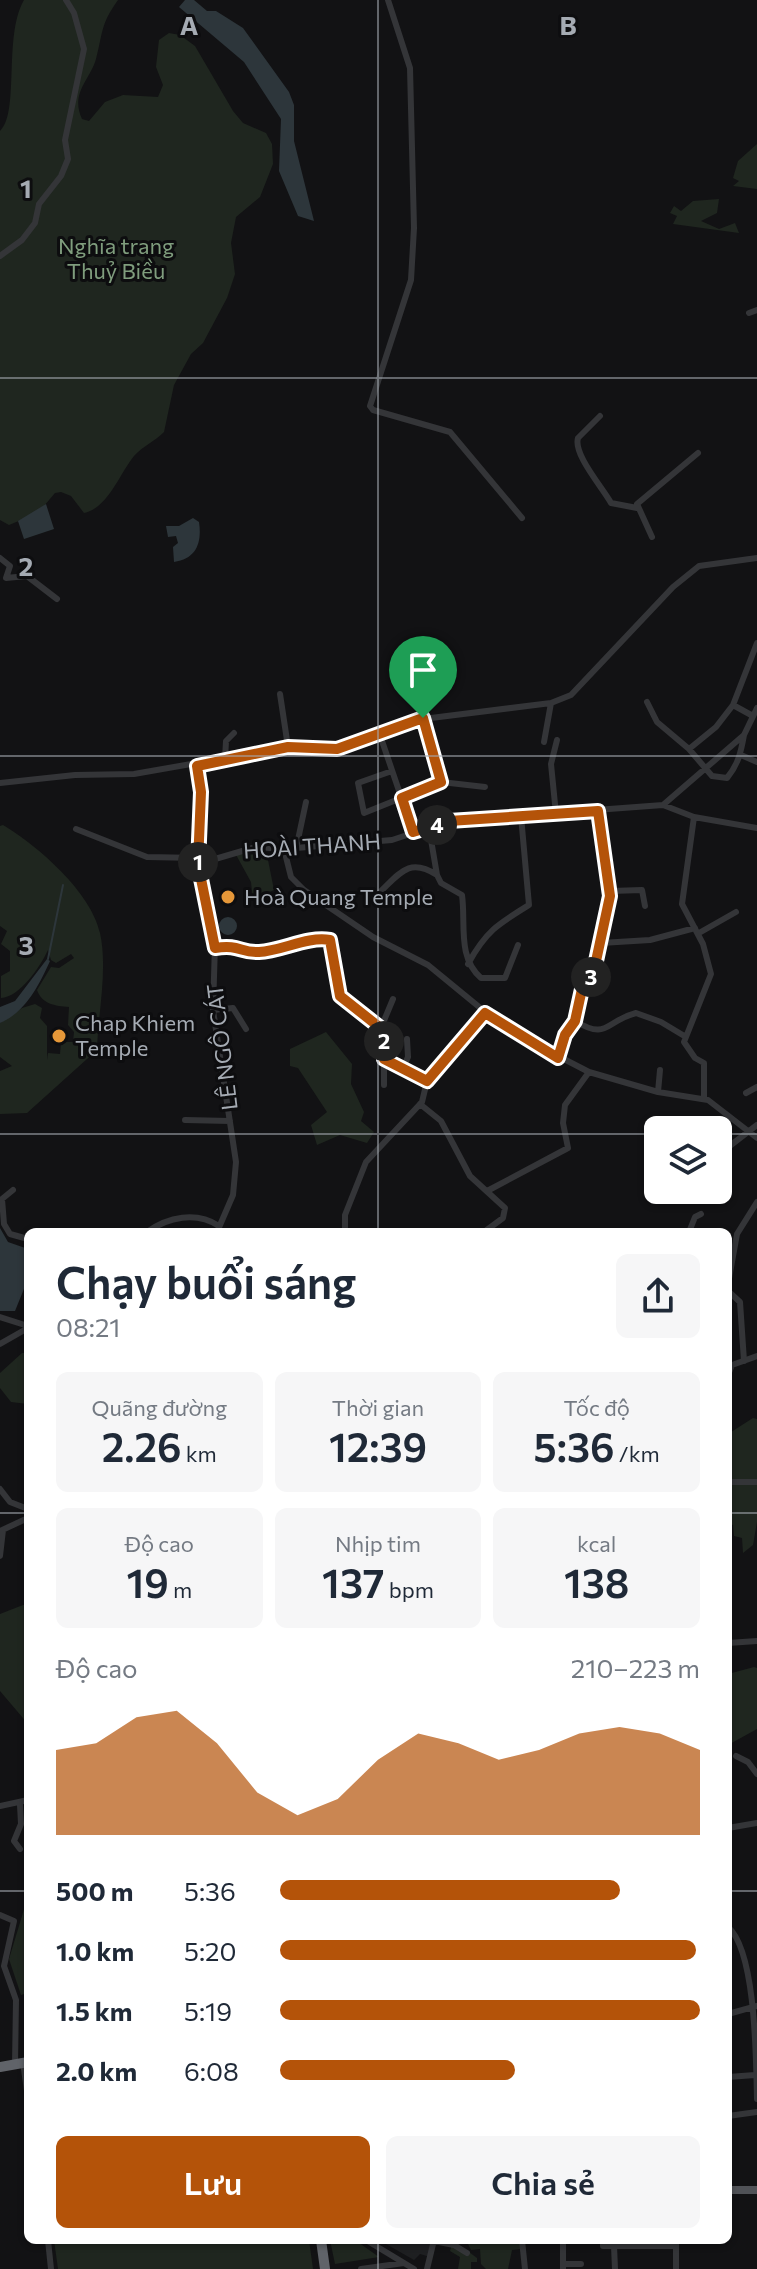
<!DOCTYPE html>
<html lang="vi">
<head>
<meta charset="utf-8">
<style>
  :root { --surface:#fff; --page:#f6f6f7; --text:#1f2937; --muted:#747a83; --accent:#b45309 }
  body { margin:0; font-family:Commissioner,sans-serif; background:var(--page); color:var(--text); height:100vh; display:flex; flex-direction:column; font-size:30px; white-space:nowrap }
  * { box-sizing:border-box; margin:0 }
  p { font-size:26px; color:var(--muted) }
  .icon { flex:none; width:44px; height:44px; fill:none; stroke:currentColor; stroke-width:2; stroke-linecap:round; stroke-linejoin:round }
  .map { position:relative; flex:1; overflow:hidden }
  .side { position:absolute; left:24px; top:1228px; width:708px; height:1016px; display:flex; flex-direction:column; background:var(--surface); border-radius:12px; box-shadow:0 2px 6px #0004 }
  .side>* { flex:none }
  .fabs { position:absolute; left:644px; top:1116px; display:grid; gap:16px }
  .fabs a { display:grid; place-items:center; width:88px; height:88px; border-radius:12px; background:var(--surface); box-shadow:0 2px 6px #0004; font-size:40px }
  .pin { position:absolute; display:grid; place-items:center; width:68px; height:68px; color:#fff; margin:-82px -34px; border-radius:50% 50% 50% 0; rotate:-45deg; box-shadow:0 0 8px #0007 }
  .pin .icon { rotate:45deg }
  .km { position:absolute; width:40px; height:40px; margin:-20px; border-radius:50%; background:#222; color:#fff; font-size:22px; line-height:40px; text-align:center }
  .round { display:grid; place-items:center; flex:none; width:84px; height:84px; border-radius:12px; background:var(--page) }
  .summary { display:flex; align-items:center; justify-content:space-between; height:136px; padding:0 32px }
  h1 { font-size:44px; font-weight:600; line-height:60px }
  .figures { display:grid; grid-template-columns:repeat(3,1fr); gap:12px; height:136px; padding:8px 32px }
  .figures div { display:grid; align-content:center; border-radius:12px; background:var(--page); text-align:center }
  .figures b { font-size:40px; font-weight:600 }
  .figures small { font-size:22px; font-weight:400 }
  .figures p { font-size:22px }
  .chart { height:224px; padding:16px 32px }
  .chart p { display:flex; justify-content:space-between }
  .chart svg { width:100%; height:144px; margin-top:8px; fill:var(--accent); opacity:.7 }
  .action { display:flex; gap:16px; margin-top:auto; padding:16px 32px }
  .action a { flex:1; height:92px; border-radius:12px; background:var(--accent); color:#fff; font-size:32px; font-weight:600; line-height:92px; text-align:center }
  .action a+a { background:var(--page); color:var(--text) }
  ul { padding:0 32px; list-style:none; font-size:26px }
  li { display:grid; grid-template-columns:128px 96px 1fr; align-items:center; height:60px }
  li i { height:20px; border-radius:10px; background:var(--accent) }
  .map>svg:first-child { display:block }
</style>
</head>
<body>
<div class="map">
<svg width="757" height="2269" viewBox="0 0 757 2269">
  <rect width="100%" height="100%" fill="#121214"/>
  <path fill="#1e1f21" d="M379 2240H433L430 2257 420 2254 414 2260Z"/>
  <path fill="#1f261f" d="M24 0H118C100 25 103 33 96 59 90 80 70 93 82 119L89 121 105 102 123 95 158 97 163 85 156 67 159 40 169 33 180 35 195 46 233 111 243 123 266 133 272 144 273 164 260 197 236 217 231 243 235 274 227 298 203 343 191 354 174 385 164 432C155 441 143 446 134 456 120 473 108 508 84 513L71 496 61 492 55 493 38 513 9 525 0 520V131C20 112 3 36 24 0Z
    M757 144V189L733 186 739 181 733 178 738 161Z
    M719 199 717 213 701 221 719 229 735 223 739 233 673 224 677 216 670 213 674 206 681 211 693 201Z
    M3 825C38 846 91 892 100 933 108 969 98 1013 97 1050L27 1113 0 1114V1071L12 1066 0 1057V1023L22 1008 35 1004 42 1008 40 1018 47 1026V1060L48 1053 60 1054 61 1042H73L74 1032 68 1025 69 1007C55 1006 42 1004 37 990L51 967 59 968 74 958 71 954 56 963 51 960 48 950C40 967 20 997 1 998V976L10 971V951L1 944 7 931 0 926V826Z
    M253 849 266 850 274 890 253 900 251 882 235 853Z
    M326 1032 352 1064 351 1084 364 1112 361 1121 374 1132 367 1143 340 1135 317 1145 311 1125 327 1112 298 1068 290 1066V1049Z
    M22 1353H28V1404L11 1402 0 1388V1373Z
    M753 1418 757 1419V1522L753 1545 743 1553 742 1538 734 1536 733 1525 728 1523V1434Z
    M23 1605H28V1724L0 1691V1614Z
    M754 1667 757 1668V1729L728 1745V1674Z
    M28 1905V1993L21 1995 9 1959 25 1906Z
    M54 2240H309L313 2269H58Z
    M330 2240H355L379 2257 335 2264Z
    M453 2240 477 2258V2262H471V2269H458L460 2257 450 2251Z
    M466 2240H521L522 2249 512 2250 508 2269H486L481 2264 480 2249 471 2250Z"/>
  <path fill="#2d363b" d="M185 0H194L207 11H216L243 28 289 92 294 105V141L314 221 298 216 279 171 281 119 244 62 179 7Z
    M46 504 54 529 24 539 18 521Z
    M193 518 199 522C202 542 197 559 174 562L173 547 178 543 176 536 168 537 166 526H179Z
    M219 926a9 9 0 1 1 18 0a9 9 0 1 1-18 0Z
    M47 959 50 961C39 985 26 1012 0 1023V1007L15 1001Z
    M0 1228 8 1242 28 1249V1279L15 1311H0Z"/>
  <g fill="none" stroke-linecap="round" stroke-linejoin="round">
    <path stroke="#2d363b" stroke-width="2" d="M48 959 63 885"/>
    <path stroke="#343538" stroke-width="6" d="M388 0 410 68 414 228 411 280 370 406 373 410 450 432 522 518
      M0 256 22 240 35 223 39 204 61 176 68 159 65 140 84 49 74 13 66 0
      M749 313 757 310
      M600 416 578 438C573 454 602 487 611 503L637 508
      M652 537 637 504 698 453
      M0 558 10 566 6 578 27 576 57 599
      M280 694 288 747
      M647 702 657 722 689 749 712 776 727 778C738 765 741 752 744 735
      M733 705 753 716
      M423 718 441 782
      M380 735 413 832
      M544 742 551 703
      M689 749 716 727 733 705 757 643
      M741 755 757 762
      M225 759 226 741 234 733
      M197 766 201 792 198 864 215 944 213 1010 236 1162 233 1195 217 1232
      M392 771 358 783 364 813 441 782 485 787
      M0 783 75 775 134 774 288 747 337 749 415 720 551 703 571 695 673 587 699 566 757 558
      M663 805 744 735 757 708
      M556 814 551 764 557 740
      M694 817 682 904 703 944 711 974 684 1042 695 1058 704 1063V1098
      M429 828 437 875 441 883 462 895C466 924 457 957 481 978H505L518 945
      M76 829 147 857 198 858
      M284 849 291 877 304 890 373 937 428 965 506 1029 589 1072 658 1092 708 1100 757 1138
      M296 849 306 802
      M198 864 256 847 284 849 392 840 449 821 663 805 694 817 757 828
      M611 891 642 890 645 906
      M379 893C400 873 409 857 437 875
      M699 933 736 912
      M601 943 650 940 695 928
      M215 948C238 944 240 953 258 952 281 951 305 941 328 939 339 957 331 978 340 996L383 1030
      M468 964C486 931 498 924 529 905L521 816
      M393 999 383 1023 384 1059 427 1081
      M213 1010 233 1008 246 1029
      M575 1021C608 1041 605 1021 636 1013L661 1022 686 1037
      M558 1058 565 1035 575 1021 582 989 593 975 610 896 598 811
      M384 1059V1085
      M403 1068 408 1057 407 1039
      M658 1092 660 1070
      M746 1093 757 1087
      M420 1104 441 1121 470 1176 505 1208 503 1218 484 1232
      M185 1120 230 1121
      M718 1155 757 1125
      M13 1190 2 1199 4 1224 10 1234 28 1239
      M489 1190 568 1148 563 1123 565 1105 589 1072
      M147 1232C168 1217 196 1211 219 1226
      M345 1232V1215L366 1162 422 1102 427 1081 485 1013
      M689 1232 695 1217 701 1214
      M728 1284 737 1234 757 1202
      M728 1291 740 1302 744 1361
      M0 1317 28 1326
      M0 1344 28 1328
      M728 1375 732 1365 757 1356
      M728 1482H757
      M0 1489 10 1502 28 1509
      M0 1531 28 1518
      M0 1556 3 1530
      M728 1643 757 1641
      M736 1756 748 1762 757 1774
      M20 1805 21 1824 14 1841 20 1849
      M0 1806 28 1800
      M728 1828 757 1823
      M0 1915 14 1921 4 1966 16 2000 15 2065
      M728 1927C756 1951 756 2060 757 2099
      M728 2014 757 2006
      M23 2062 28 2098
      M728 2077 755 2075
      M728 2116 757 2112
      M48 2240 51 2269
      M366 2240 414 2269
      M522 2240 525 2269
      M563 2240V2269
      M603 2240V2246H675
      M434 2241 454 2245 467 2253
      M614 2246 615 2269
      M563 2264H581
      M361 2269 404 2263
      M427 2269 434 2240
      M676 2269V2240"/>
    <path stroke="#505257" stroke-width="8" d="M728 2190H757"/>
    <path stroke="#606369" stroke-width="10" d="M0 2067 28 2062
      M321 2240 325 2269"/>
  </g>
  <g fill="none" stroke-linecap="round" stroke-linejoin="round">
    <defs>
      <path id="route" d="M423 718 441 782 402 798 413 832 449 821 598 811 610 896 593 975 582 989 575 1021 565 1035 558 1058 485 1013 427 1081 384 1059 383 1030 340 996 330 940C307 936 282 951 259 952 240 953 240 944 215 948L198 864 201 792 197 766 288 747 337 749Z"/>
    </defs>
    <use href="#route" stroke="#fff" stroke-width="16"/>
    <use href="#route" stroke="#b45309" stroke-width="10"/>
  </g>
  <path fill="none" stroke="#a5abb3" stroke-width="2" stroke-opacity="0.55" d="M378 0V1232M0 378H757M0 756H757M0 1134H658M718 1134H757M0 1513H28M728 1513H757M0 1891H28M728 1891H757M378 2240V2269"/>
  <g fill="#e59739" stroke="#0d0d0f" stroke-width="3">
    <circle cx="228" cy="897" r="8"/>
    <circle cx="59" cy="1036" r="8"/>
  </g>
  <g text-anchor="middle" stroke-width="6" stroke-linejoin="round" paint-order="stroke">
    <g font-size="22" fill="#7f9d7d" stroke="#0d0d0f">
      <text x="116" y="254">Nghĩa trang<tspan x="116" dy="25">Thuỷ Biều</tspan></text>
    </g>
    <g font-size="22" fill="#a5abb3" stroke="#0d0d0f">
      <text transform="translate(312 846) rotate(-4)" y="8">HOÀI THANH</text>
      <text transform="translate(222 1047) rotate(-97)" y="8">LÊ NGÔ CÁT</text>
    </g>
    <g font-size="22" fill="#a5abb3" stroke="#0d0d0f" text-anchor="start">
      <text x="244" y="905">Hoà Quang Temple</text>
      <text x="75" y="1031">Chap Khiem<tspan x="75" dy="25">Temple</tspan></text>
    </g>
  </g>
  <g font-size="26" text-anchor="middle" font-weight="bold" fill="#a5abb3" stroke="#0d0d0f" stroke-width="6" stroke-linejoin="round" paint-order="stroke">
    <text x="189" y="35">A</text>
    <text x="568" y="35">B</text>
    <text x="26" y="198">1</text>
    <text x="26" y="576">2</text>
    <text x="26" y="955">3</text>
  </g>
</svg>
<div class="fabs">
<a><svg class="icon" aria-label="layers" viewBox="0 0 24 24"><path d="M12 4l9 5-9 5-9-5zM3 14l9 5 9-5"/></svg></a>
</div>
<div class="pin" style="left:423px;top:718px;background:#1e9e55"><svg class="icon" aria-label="arrive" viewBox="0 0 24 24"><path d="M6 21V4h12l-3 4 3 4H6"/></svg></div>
<b class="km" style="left:198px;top:862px">1</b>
<b class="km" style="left:384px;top:1041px">2</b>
<b class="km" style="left:591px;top:977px">3</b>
<b class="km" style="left:437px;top:825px">4</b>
<section class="side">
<div class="summary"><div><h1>Chạy buổi sáng</h1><p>08:21</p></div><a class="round"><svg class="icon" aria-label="share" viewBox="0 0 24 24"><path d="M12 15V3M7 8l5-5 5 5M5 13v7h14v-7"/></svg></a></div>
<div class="figures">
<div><p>Quãng đường</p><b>2.26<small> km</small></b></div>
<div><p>Thời gian</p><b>12:39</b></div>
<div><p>Tốc độ</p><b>5:36<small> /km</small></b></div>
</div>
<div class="figures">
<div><p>Độ cao</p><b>19<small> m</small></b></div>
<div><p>Nhịp tim</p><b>137<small> bpm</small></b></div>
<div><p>kcal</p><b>138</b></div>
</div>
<div class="chart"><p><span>Độ cao</span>210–223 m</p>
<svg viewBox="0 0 160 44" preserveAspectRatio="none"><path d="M0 44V18L10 16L20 8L30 6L40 16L50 31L60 38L70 33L80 21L90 13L100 16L110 21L120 18L130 13L140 11L150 13L160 18V44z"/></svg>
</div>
<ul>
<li><b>500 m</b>5:36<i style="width:81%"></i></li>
<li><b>1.0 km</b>5:20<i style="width:99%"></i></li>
<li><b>1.5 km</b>5:19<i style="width:100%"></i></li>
<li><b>2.0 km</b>6:08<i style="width:56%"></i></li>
</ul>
<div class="action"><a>Lưu</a><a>Chia sẻ</a></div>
</section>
</div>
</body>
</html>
